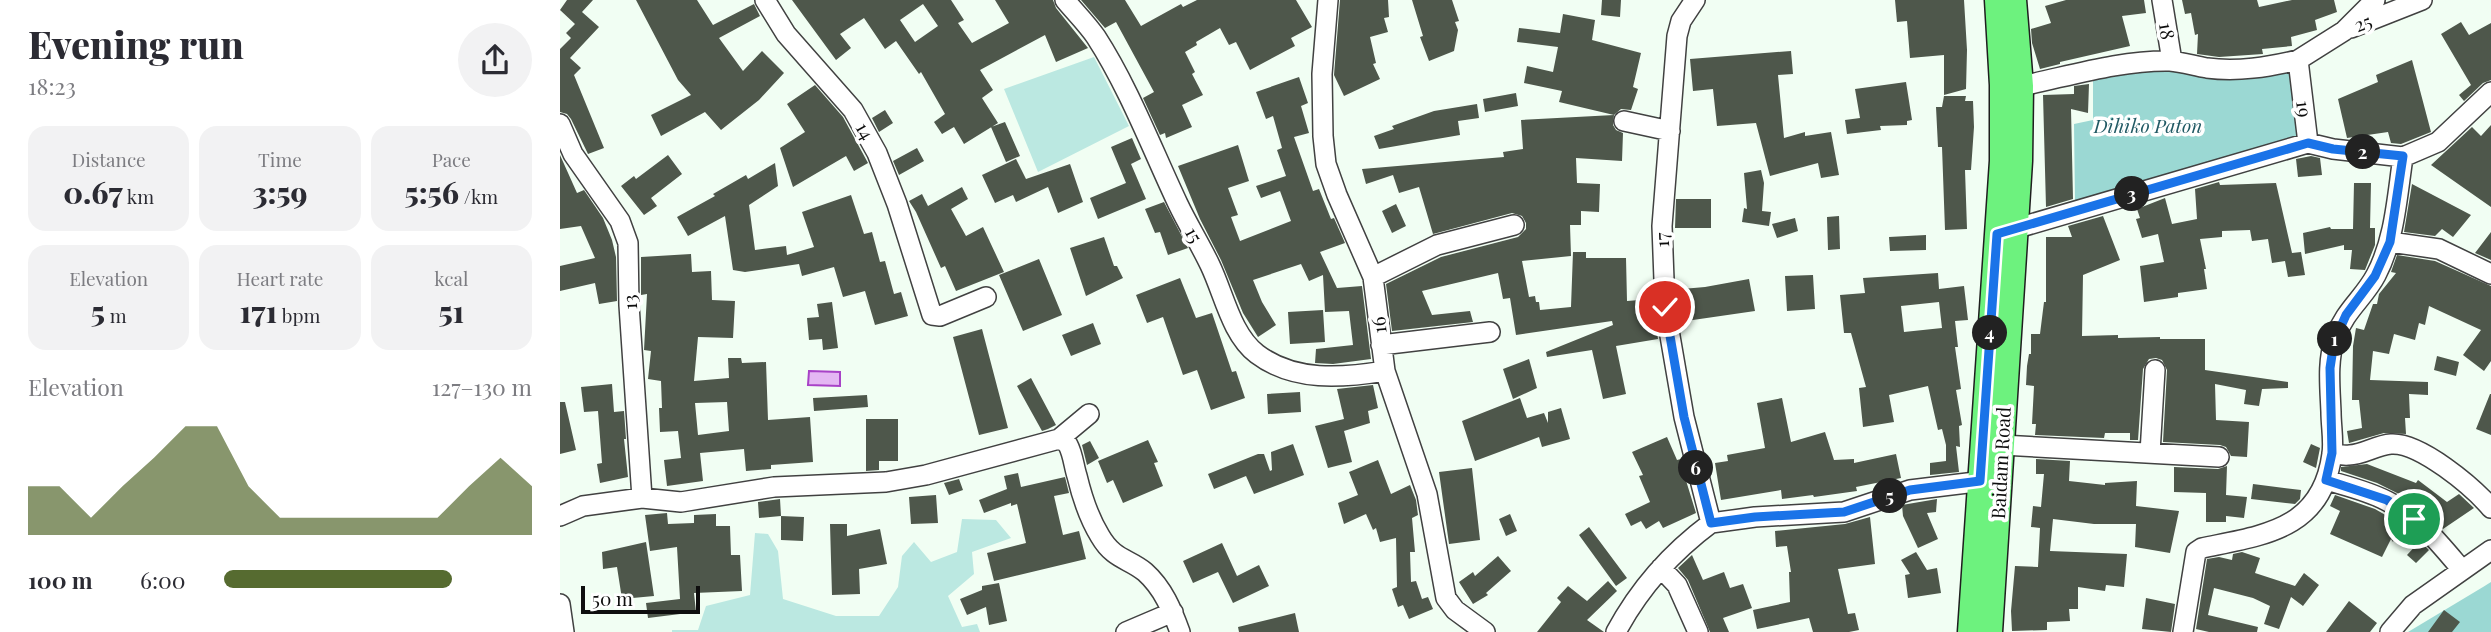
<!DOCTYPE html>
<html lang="en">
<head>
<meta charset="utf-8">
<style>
  :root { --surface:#fff; --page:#f2f2f3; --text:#2b2b33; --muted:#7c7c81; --accent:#566b30 }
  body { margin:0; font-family:"Playfair Display",serif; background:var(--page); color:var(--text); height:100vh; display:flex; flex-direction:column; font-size:26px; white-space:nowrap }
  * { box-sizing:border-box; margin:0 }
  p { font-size:23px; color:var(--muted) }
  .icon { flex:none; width:38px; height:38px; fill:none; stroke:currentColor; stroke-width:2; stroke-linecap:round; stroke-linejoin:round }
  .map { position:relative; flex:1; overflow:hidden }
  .drawer { display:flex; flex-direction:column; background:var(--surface); width:560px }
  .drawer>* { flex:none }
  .scale { position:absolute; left:21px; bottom:18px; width:119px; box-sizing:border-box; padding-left:7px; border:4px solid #0e0e0e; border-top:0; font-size:19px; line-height:24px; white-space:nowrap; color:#0e0e0e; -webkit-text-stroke:5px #fff; paint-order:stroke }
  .pin { position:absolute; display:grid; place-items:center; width:60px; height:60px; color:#fff; margin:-30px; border:4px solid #fff; border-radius:50%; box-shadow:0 2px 7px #0007 }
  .km { position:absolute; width:35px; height:35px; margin:-18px; border-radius:50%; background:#222; color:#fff; font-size:19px; line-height:35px; text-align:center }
  .round { display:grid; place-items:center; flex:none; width:74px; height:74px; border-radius:37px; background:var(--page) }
  .head { display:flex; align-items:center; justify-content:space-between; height:119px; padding:0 28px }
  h1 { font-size:38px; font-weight:800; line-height:52px }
  .stats { display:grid; grid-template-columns:repeat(3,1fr); gap:10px; height:119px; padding:7px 28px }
  .stats div { display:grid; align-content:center; border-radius:18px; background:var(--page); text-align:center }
  .stats b { font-size:30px; font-weight:800 }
  .stats small { font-size:19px; font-weight:400 }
  .stats p { font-size:19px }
  .chart { height:196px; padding:14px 28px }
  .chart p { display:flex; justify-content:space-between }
  .chart svg { width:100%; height:126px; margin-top:7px; fill:var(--accent); opacity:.7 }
  ul { padding:0 28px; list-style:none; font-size:23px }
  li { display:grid; grid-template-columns:112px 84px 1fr; align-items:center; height:52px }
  li i { height:18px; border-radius:9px; background:var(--accent) }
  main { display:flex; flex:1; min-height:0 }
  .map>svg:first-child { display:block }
</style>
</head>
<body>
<main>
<section class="drawer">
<div class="head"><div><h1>Evening run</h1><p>18:23</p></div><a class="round"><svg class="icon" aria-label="share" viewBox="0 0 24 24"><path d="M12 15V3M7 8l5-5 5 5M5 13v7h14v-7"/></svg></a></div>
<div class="stats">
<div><p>Distance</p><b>0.67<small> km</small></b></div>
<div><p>Time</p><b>3:59</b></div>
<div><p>Pace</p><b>5:56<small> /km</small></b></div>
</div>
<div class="stats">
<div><p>Elevation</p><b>5<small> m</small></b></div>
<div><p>Heart rate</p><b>171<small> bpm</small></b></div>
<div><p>kcal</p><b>51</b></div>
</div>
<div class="chart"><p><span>Elevation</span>127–130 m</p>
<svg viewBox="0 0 160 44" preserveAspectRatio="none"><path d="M0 44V27L10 27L20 38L30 27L40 17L50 6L60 6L70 27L80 38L90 38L100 38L110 38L120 38L130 38L140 27L150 17L160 27V44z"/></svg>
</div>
<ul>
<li><b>100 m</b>6:00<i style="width:74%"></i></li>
</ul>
</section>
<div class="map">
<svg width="1931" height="632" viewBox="0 0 1931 632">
  <rect width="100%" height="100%" fill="#f1fef3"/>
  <path fill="#bbe8e1" d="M534 57 569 126 478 172 444 89Z
    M402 519 436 520 451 538 412 552 414 574 388 596 402 627 417 624 420 632H112V630H138L146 606 190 595 195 533 208 534 218 551 223 599 276 616H319L338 587 342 556 354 542 371 562 397 552Z"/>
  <path fill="#9bd8d3" d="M1579 70H1733L1740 142 1515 203 1514 124 1533 120V75Z
    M1931 582V632H1848L1923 587Z"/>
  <path fill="#e4b7f3" stroke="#a842c7" stroke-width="2" d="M249 371 280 372V386L248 385Z"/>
  <path fill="#4e574b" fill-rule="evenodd" d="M7 0H33L22 12 39 27 10 58 21 68 14 75 44 148 28 154 11 119 7 114 0 112V49L11 38 6 33 15 24 0 10Z
    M76 0H137L153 25 194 4 200 16 159 38 183 71 202 51 224 73 199 100 161 130 145 112 101 136 91 115 131 95 118 80Z
    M232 0H391L404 20 398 23 412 43 449 23 435 0H493L496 8 528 48 496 62 485 35 420 70 433 90 422 98 438 123 404 144 394 127 382 134 374 122 385 114 361 72 359 74 336 41 325 49 304 18 280 34 291 48 276 60ZM363 4 378 26 355 42 340 20Z
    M521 0H565L581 26 621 4 623 7 637 0H736L752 27 731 38 735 46 690 70 676 42 669 45 660 28 636 42 637 45 625 52 635 72 632 74 643 95 622 105 632 127 606 138 605 133 600 135 583 98 594 92 556 22 545 28Z
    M780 0H828L829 17 824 18 828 32 810 37 816 63 813 64 820 79 784 96 774 75Z
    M852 0H892L899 21 895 22 898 30 894 51 869 61 860 37 863 36Z
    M1042 0H1061L1060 17 1041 15Z
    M1335 0H1404L1407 50 1406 89 1384 95V55L1350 58 1347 21 1337 22Z
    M1506 0H1584L1586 13 1562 16 1570 46 1500 62V64L1480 69 1472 43 1471 29 1491 23 1485 6Z
    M1622 0H1697L1699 7 1732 0H1774L1777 12 1755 20 1757 30 1731 37 1732 46 1702 49 1703 54 1659 57 1637 54 1638 34 1635 35 1631 13 1625 14Z
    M1003 14 1035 20 1032 40 1081 53 1073 87 1078 89 1071 110 1061 109 1054 115 999 102 1002 91 964 83 967 66 993 72 998 47 957 42 959 28 1000 33Z
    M1901 22 1909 35 1931 23V80L1923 83 1904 101 1899 95 1911 85 1881 34Z
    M1231 51 1233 74 1218 75 1224 138 1245 132V136L1271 132 1279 175 1261 178 1258 163 1210 176 1196 123 1157 126 1153 89 1133 91 1130 59Z
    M1852 60 1871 132 1841 144 1831 143 1828 132 1787 138 1778 99 1818 82 1816 75Z
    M739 77 748 103 741 106 749 133 734 137 753 191 759 189 771 219 774 218 785 243 760 252 777 288 802 286 811 359 773 364 755 363 756 349 793 345 789 311 765 312 763 275 749 281 741 264 693 280 702 302 716 325 698 337 683 313 661 260 640 219 618 166 678 145 689 181 668 188 678 215 671 217 680 241 731 221 720 191 701 198 696 186 726 176 717 150 722 148 713 116 706 119 696 92Z
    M1346 82 1352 120 1347 121V125L1320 126 1321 130 1287 134 1285 120 1300 118 1295 89Z
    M1529 84 1528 113 1511 109 1513 199 1486 207 1483 95 1514 94V86Z
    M255 85 283 117 308 163 294 171 286 156 233 187 220 148 245 132 227 104Z
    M956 93 958 106 925 112 923 99Z
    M1384 96H1406L1405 101H1413L1414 127 1411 170H1405L1407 229 1385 230 1382 147H1378L1376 107H1382Z
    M917 104 919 118 898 121 900 135 819 149 814 136 834 129 832 126 874 111Z
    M325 110 333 123 319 132 312 118Z
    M1054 115 1053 125 1056 130 1063 133 1062 161 1016 158 1017 183 1040 184 1039 212 1021 211V225H1010L1011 256 962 261 969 297 975 296 976 302H979L980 310 1011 307 1013 252H1026V258H1066L1067 301 1092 299 1098 339 1056 346 1066 394 1043 399 1032 350 987 357 986 352 1053 325 1052 321 956 335 950 298 943 299 938 273 862 291 872 315 910 311 913 322 832 331 826 284 881 257 958 237 966 229V223L962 216 952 213 873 234 859 187 839 193 833 175 806 184 802 169 944 157 943 152 963 149 961 120Z
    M445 122 460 156 446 162 431 127Z
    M1931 125V207L1871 165 1912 127 1921 136Z
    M572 138 581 159 571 164 586 199 538 219 530 198 566 183 551 147Z
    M357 148 364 161 339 175 333 161Z
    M0 155 17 193 24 190 43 218 52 240 56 257 57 301 39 304 35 283 0 291V266L35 258 21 226 0 229Z
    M108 155 122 174 91 198 97 206 84 215 61 186 74 176 76 179Z
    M1751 156 1760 158 1762 175 1738 177 1736 159Z
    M456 159 466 179 510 164 523 202 498 213 488 187 456 202 453 195 435 203 422 175Z
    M215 163 218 186 189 205 195 250 226 246 227 255 254 247 242 212 291 195 304 234 312 232 320 262 325 261 334 294 341 292 348 316 315 325 305 291 283 297 274 267 242 276 239 264 185 272 173 270 165 216 128 236 117 217 155 196 153 194 186 175 188 179Z
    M1201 170 1204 183 1202 211 1211 212 1209 226 1182 222 1184 208 1187 209 1184 173Z
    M1659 182 1660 185 1716 183 1732 253 1741 252 1745 275 1728 277 1725 261 1712 263 1708 239 1692 241 1690 230 1662 231V237L1640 239 1646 269H1644L1647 289 1618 293V297L1584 302 1580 266 1604 262 1598 234 1582 238 1576 219 1580 218 1577 209 1605 198 1612 224 1637 219 1635 189Z
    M1794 183H1811L1810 228H1815V245L1805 270 1790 269 1792 250H1784V245L1745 254 1743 233 1770 227 1771 229H1793Z
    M1852 184 1911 215 1893 237 1882 229 1875 236 1844 232Z
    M402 187 408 199 391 209 406 236 423 227 444 272 396 291 385 266 381 268 356 212 349 201 362 194 368 206Z
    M1116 199H1151V228H1115Z
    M604 202 628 248 608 255 600 232 595 233 585 209Z
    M836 204 846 226 832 233 822 211Z
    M1279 216 1280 249 1268 250 1267 217Z
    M1543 216 1560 260 1523 275 1522 336 1558 335V338L1600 337V339H1645V370L1728 382V388L1702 389 1699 406 1684 404 1686 390 1655 384 1656 420 1689 422 1687 457 1671 456 1666 447 1660 445 1603 442 1607 370 1602 360 1596 358 1589 359 1583 369 1578 440H1570V433H1545L1544 438 1475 435 1476 424H1472L1474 386 1466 385 1467 366 1469 354H1471V334H1480L1484 302H1486V237H1512L1508 226Z
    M1235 218 1238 231 1217 238 1212 224Z
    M1931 232V260L1915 253Z
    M1366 235V250L1330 251 1329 237Z
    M544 237 554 266H557L563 278 526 296 510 248Z
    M131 254 132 272 151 271 152 300 175 301 173 338 138 337 134 381 169 378 168 358H181L182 363 206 362 208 420 250 417 253 462 211 465V469L186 471 184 449 140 453 143 481 107 486 104 460 121 458 118 431 100 432 99 408H102L101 381 88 379 91 351 84 350 87 294 81 295V257ZM167 402 169 431 138 435 135 403Z
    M1837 255 1875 261 1931 286V361L1924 371 1903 355 1921 330 1869 306 1865 325 1859 323 1855 340 1834 334 1829 354 1813 351 1810 380 1868 382V395L1849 394 1850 418H1845L1846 434 1824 433 1789 443 1787 431 1802 428 1799 400H1792L1793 346 1796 328 1804 330 1813 304H1817L1819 294 1836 273 1831 272Z
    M479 259 502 315 463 331 439 275Z
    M1378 273 1379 289 1404 286 1408 320 1395 321 1398 347H1395L1401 389 1396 390 1402 425 1399 426 1400 447 1396 446 1399 472 1370 475V463L1386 461V445L1382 429 1378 430 1368 386 1329 395 1334 422 1303 427 1299 388 1306 387 1291 333H1284L1280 295 1305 293 1303 278ZM1379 302 1382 328 1344 332 1341 306Z
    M1253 275 1255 309 1227 311 1225 276Z
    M620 278 636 318 652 313 672 372 676 371 685 398 651 410 637 370 623 375 603 317 587 323 576 295Z
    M1189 279 1195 311 1126 321 1122 289 1145 287Z
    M272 302 278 348 263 350 262 339 249 340 247 318 259 317 257 304Z
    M763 310 765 342 730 344 728 312Z
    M533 323 541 344 511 356 502 335Z
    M422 329 448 428 419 435 393 337Z
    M1877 356 1899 362 1896 376 1874 370Z
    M969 359 977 388 953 399 943 369Z
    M471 378 496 425 488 429 482 431 457 386Z
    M52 384 54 412 64 411 66 439H64L68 477 40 483 37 464 42 463 38 411 24 412 21 387Z
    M813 385 818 408 808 411 810 423 784 431 792 462 768 468 755 426 784 419 777 389Z
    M740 392 741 412 708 414 707 394Z
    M1930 394H1931V435L1916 429Z
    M307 395 308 407 254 411 253 398Z
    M960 398 967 418 984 413 988 423V412L1001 408 1010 439 982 447 979 437 915 461 902 421Z
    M1222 398 1231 442 1265 432 1274 460 1294 459V463L1336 454 1341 478 1296 487 1297 491 1254 497 1253 495 1222 499 1221 490 1161 500 1155 463 1168 461 1167 455 1205 448 1197 403Z
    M0 402H5L16 450 0 454Z
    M306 419H338V461H319V470L306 471Z
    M1107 437 1117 460 1121 459 1123 464 1126 473 1124 474 1136 513 1103 528 1099 521 1086 529 1081 521 1071 526 1065 514 1090 502 1079 476 1083 475 1072 452Z
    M588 440 598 462 594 463 603 486 563 503 553 480 547 483 538 461Z
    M530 441 539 458 527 465 522 445Z
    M733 444 744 475 694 494 686 476 654 489 648 474 698 454H704L710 471 712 470 711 452Z
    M1751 444 1760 448 1756 468 1743 462Z
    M1476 459 1510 461 1509 481 1545 485V483L1577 481 1576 506 1619 511 1610 553 1575 547 1576 524H1534L1493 519 1490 551 1567 554 1564 587 1546 585 1545 591 1518 587V609H1509L1510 621 1487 622V630L1452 631 1451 611 1455 566 1478 567 1480 528 1471 527 1473 506 1481 507 1484 474H1476Z
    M818 460 831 494 850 485 856 500 858 515 852 518 855 552H850L851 582 856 581 862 599 868 597 873 609 849 619 843 605 838 607 832 589 837 587 836 538 820 542 816 528 813 530 806 514 784 524 778 503 798 495 789 472Z
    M1807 464 1856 483 1858 480 1887 502 1899 494 1914 508 1883 529 1845 497 1817 483 1781 471V467Z
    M1667 466 1666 495 1687 497 1684 518 1666 516V522H1646V493L1614 492V467L1658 469Z
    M912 468 920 540 889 544 879 472Z
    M458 473 461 487 505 477 509 493 494 496 503 535 519 531 526 559 434 581 427 553 466 543 457 504 451 506V503L424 513 419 500 447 489 444 476Z
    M399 479 403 490 389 495 384 483Z
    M1693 484 1741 490 1740 499 1735 504 1691 499Z
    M376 495 378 523 351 524 349 497Z
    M1775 495 1815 509 1841 524 1833 542 1831 539 1822 557 1770 534 1780 511 1770 506Z
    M220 499 221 516 199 518 198 502Z
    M1377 499 1376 512 1367 513 1378 539 1358 548 1343 516 1342 505Z
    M107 513 108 524 134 523V515L156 514V526H170L171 555H180L182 591 134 593 136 612 88 618 86 603 120 599 117 547 90 551 85 515Z
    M950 514 957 531 946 536 939 519Z
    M221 516 244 517 243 541 221 540Z
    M1310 517 1315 564 1278 569 1288 614 1295 613 1299 630 1289 632H1253L1249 618 1197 629 1193 610 1230 602 1229 572H1231L1227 546 1216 547 1215 531 1285 524Z
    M270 524H287V536L320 529 327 564 299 569 300 594 272 595Z
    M1029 527 1067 578 1056 586 1019 535Z
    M1860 541 1869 550 1856 563 1847 555Z
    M86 542 94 596 62 599 57 567 43 569 42 552Z
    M662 543 677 576 699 565 709 586 673 603 658 572 633 583 623 561Z
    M1356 552 1367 570 1377 568 1381 593 1348 598 1345 575 1350 574 1341 560Z
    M1682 552 1700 558 1695 573 1735 586 1744 573 1759 585 1743 606 1731 597 1719 629 1704 624 1710 606 1693 598 1654 588 1648 615 1698 627 1697 632H1649L1636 629 1647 559 1659 557 1672 560 1673 554Z
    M1132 555 1143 580 1164 572 1170 588 1183 584 1192 608 1163 618 1169 632H1150L1128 580 1118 568Z
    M938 556 951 571 926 593 928 595 913 604 899 582 913 572 915 576Z
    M1048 581 1057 591 1027 620 1044 632H977L1001 602 997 598 1008 586 1027 601Z
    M439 583 447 621 429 625 426 607 407 615 400 599 422 590V586Z
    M1586 598 1615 604 1611 632 1582 629Z
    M1789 601 1817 623 1810 632H1766Z
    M1884 610 1900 622 1892 632H1868Z
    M735 613 739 632H679L678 627Z"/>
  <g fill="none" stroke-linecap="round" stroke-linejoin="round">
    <defs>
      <path id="minor" d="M205 0 226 34 293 110 317 153 337 204 372 315 380 316 426 297
        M505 0C515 12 527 24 536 37 569 88 592 149 618 204 628 225 640 244 650 265 664 294 671 334 697 354 734 382 782 378 825 371
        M768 0 762 74 763 136 766 164 777 195 813 277 825 371 867 494 886 598 895 610 925 632
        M1135 0 1121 21 1117 36 1102 226 1105 307 1124 417 1151 523
        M1602 0 1612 61
        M1791 28 1862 0
        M1461 86C1510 76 1560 60 1610 61 1622 62 1635 66 1647 68 1678 72 1708 67 1738 60
        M1064 121 1110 131
        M0 124 13 154 60 221 68 243 69 305 82 498
        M1748 143 1773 149 1843 157 1878 142 1931 92
        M1444 232 1748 143 1738 60 1784 31 1815 0
        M1830 242 1879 249 1931 274
        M813 277 877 245 954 225
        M821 345 930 332
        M499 439C504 441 505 441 508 445 513 454 514 467 517 476 522 497 529 518 540 536 554 560 568 558 585 572 603 588 612 610 620 632
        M1442 445 1659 457
        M1590 453 1595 370
        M1772 453C1778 454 1783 456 1789 455 1803 455 1816 445 1831 444 1860 442 1913 487 1931 508
        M1766 480C1786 486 1808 491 1827 501 1859 517 1880 544 1902 570
        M0 516 23 506 82 498 121 502 214 487 326 482 366 475 499 439 529 414
        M1151 523 1195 517 1284 512 1350 490 1432 480
        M1101 568 1117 585 1138 632
        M0 604 4 632
        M566 632 613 612
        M1056 632C1079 589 1112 552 1151 523
        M1623 632 1636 552 1642 548C1704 535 1762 530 1772 454 1774 441 1771 426 1771 412 1770 387 1767 361 1775 338 1785 310 1804 298 1816 275 1835 239 1837 197 1843 157
        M1830 632 1853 605 1931 550"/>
      <path id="major" d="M1410 632 1442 161V85L1437 0
        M1430 632 1460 161 1461 86 1454 0"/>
    </defs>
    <use href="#minor" stroke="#414141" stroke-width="22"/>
    <use href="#major" stroke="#1f1f1f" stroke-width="27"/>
    <use href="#minor" stroke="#fff" stroke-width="19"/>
    <use href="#major" stroke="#6df27e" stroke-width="24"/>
  </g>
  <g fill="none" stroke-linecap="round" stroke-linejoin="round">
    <defs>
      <path id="route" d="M1105 307 1124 417 1151 523 1195 517 1284 512 1350 490 1420 481 1437 234 1748 143 1773 149 1843 156 1830 242 1815 276 1786 315 1774 342 1770 368 1772 453 1766 480 1827 500 1854 519"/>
    </defs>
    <use href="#route" stroke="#fff" stroke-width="14"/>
    <use href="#route" stroke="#1a73e8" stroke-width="9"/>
  </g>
  <g text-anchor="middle" stroke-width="7" stroke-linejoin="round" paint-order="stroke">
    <g font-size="19" fill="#0e0e0e" stroke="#fff">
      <text transform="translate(1803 23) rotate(-21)" y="7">25</text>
      <text transform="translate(1607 31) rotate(81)" y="7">18</text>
      <text transform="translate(1744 109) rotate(83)" y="7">19</text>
      <text transform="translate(305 131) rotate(61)" y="7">14</text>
      <text transform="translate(634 235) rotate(62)" y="7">15</text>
      <text transform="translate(1102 240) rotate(-92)" y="7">17</text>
      <text transform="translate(70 302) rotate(-92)" y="7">13</text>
      <text transform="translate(819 325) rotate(-96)" y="7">16</text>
      <text transform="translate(1441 463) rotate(-87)" y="7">Baidam Road</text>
    </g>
    <g font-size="19" font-style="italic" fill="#215964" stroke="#fff">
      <text x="1588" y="133">Dihiko Paton</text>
    </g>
  </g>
</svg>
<div class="scale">50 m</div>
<div class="pin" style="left:1854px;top:519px;background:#1e9e55"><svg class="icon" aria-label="arrive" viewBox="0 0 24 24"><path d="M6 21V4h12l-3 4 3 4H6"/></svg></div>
<div class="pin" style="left:1105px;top:307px;background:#d93025"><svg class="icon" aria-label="check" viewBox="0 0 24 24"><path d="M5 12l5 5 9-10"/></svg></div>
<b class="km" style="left:1775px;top:339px">1</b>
<b class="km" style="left:1803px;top:152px">2</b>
<b class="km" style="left:1572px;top:194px">3</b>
<b class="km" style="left:1430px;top:333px">4</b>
<b class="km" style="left:1330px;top:496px">5</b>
<b class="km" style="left:1136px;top:468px">6</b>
</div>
</main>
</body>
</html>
